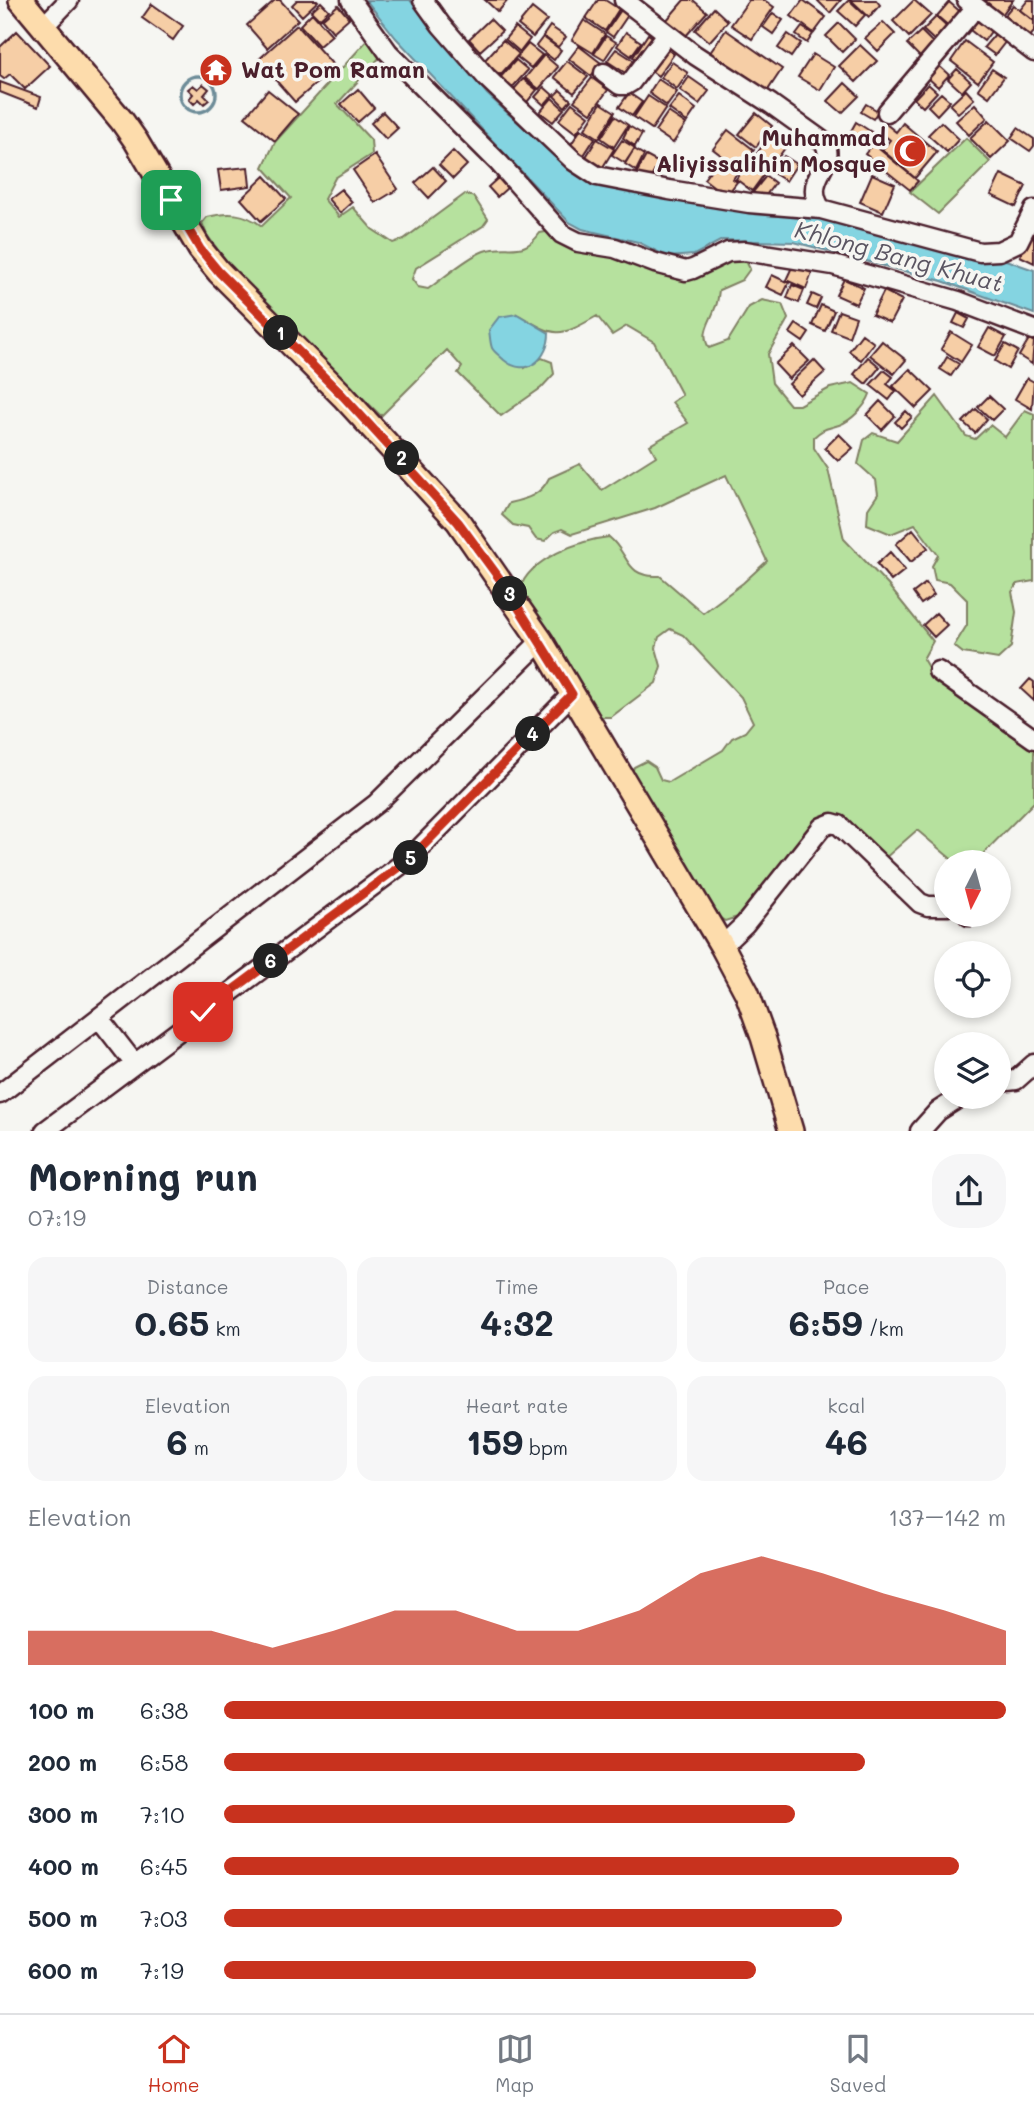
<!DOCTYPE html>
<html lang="en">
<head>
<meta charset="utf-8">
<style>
  :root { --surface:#fff; --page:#f6f6f7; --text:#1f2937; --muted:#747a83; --line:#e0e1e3; --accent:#c8321e }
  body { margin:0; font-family:Mali,sans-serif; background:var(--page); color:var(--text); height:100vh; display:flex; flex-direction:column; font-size:26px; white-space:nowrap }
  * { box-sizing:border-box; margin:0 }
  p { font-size:23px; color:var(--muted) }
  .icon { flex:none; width:38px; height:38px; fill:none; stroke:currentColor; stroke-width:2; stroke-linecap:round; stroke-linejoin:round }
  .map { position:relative; height:1131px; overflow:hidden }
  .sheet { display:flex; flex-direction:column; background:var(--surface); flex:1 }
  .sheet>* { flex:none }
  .needle { width:46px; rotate:186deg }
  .fabs { position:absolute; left:934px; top:850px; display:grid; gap:14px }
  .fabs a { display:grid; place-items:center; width:77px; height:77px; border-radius:50%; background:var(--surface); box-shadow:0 4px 10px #0003; font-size:35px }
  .pin { position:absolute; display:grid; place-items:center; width:60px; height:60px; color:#fff; margin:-30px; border-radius:14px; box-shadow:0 4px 10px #0006 }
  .km { position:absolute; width:35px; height:35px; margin:-18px; border-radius:50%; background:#222; color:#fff; font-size:19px; line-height:35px; text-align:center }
  .round { display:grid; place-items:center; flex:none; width:74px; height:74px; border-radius:28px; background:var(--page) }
  .summary { display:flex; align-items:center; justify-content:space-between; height:119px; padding:0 28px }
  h1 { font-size:38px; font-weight:700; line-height:52px }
  .metrics { display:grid; grid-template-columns:repeat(3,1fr); gap:10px; height:119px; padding:7px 28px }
  .metrics div { display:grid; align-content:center; border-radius:18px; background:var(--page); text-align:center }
  .metrics b { font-size:35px; font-weight:700 }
  .metrics small { font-size:19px; font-weight:400 }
  .metrics p { font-size:19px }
  .chart { height:196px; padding:14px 28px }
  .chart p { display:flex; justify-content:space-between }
  .chart svg { width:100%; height:126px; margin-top:7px; fill:var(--accent); opacity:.7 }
  ul { padding:0 28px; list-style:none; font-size:23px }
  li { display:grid; grid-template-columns:112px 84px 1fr; align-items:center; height:52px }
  li i { height:18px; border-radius:9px; background:var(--accent) }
  .tabs { display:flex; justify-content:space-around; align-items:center; height:98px; border-top:2px solid var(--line); background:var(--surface); font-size:19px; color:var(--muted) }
  .tabs a { display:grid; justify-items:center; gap:4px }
  .tabs .current { color:var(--accent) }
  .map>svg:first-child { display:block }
</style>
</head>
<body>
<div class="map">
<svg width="1034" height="1131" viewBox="0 0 1034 1131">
  <rect width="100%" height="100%" fill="#f6f6f2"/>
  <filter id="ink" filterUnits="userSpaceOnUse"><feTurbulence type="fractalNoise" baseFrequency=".0143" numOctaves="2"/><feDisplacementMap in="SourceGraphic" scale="14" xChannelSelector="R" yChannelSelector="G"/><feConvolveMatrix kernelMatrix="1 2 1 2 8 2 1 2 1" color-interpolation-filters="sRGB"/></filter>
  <g filter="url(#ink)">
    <path fill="#b6e19e" stroke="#808064" stroke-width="2" d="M371 36 382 55 337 104 371 140 372 154 335 178 324 199 339 217 353 207 372 229 393 243 404 239 465 194 474 197 488 219 483 226 416 268 412 279 418 287 428 289C444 278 467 257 484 251 509 243 522 258 540 233L551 231 674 275 715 262 744 257 750 269 742 280 719 290C718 296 718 303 715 308 710 323 700 333 709 348L728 341 749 307 762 300 782 304 788 319 768 354 772 383 790 405H799L830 388 853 383 870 394C866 406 851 421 839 425 827 429 823 428 814 437V448L828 469 844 539 888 585 933 641 923 659 932 674 1034 747V802L974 863H956L917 830 883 860 840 820 744 915 725 921 717 916 631 775 634 767 646 761 655 767 661 780 669 782 723 750 732 738 745 732 753 722 741 697 683 635 670 629 659 637 656 648 661 666 656 683 611 717H600L520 589C529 559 580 540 609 537 630 554 624 578 660 576L703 613 743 583 767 561 726 475 655 508 572 534 562 529 554 532 545 541 536 539 528 528 513 525 502 515 509 503C527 499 541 495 549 478L580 464 602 490 656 456 650 445 688 423 672 402 682 395 654 342 627 326 612 335 597 316C557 339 556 337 517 314L525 368 542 358 552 362 554 374 541 388 501 416 458 373 462 367 447 350 381 416 230 266 207 235 202 223 207 217C228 212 244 212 262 226L291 198 263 167 275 142Z
      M966 138 990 162 938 214 910 192Z
      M937 396 966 436 975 439 990 425 1005 437 1025 410 1034 414V581L1017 584 1012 592 1016 612 1011 647 998 659 963 653 954 646 967 625V600L950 583 935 580 932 566 938 555 915 524 891 534 867 524 868 509 878 494 876 480 858 464 864 440 873 433 897 441Z"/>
    <path fill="#84d4e1" stroke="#6d8c98" stroke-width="2" d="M366 0H410L487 94 562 163 594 183 649 196 810 214 1000 258 1034 270V314L942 281 794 242 722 240 694 255 668 257 638 242 582 229 569 222 396 38Z
      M517 314 549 333C549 358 527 379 504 360 500 356 494 352 492 348 490 343 490 336 489 330L499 317Z"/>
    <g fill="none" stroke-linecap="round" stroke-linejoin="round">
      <path stroke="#6d8c98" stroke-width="3.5" d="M180 94a18 18 0 1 1 36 0a18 18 0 1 1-36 0Z"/>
    </g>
    <path fill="#f6cea6" stroke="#4a1f2b" stroke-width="2" d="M275 0H280L298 20 267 48 247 25Z
      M297 0H317L318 1 302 16 292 5Z
      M485 0H508L498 12Z
      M598 0H605L619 9 605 31 586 18Z
      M684 0H693L707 12 685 37 666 21Z
      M749 0H764L774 7 752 39 731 25Z
      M803 0 826 17 814 33 791 16Z
      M817 0H841L830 13Z
      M849 0 865 15 855 26 838 11Z
      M851 0H876L880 5 869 17Z
      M914 0 931 15 909 37 893 21Z
      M980 0H1013L1001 16Z
      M1028 0H1034V21L1020 10Z
      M321 2 329 10 319 19 311 11Z
      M949 2 963 14 951 28 937 16Z
      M152 4 183 26 173 40 142 18Z
      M338 5 349 18 333 32 322 19Z
      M1013 5 1034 21V32L1028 39 1002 18Z
      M532 8 547 20 533 37 518 25Z
      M714 8 728 21 709 42 695 30Z
      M621 10 628 15 613 37 606 32Z
      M312 13 332 35 319 46 300 25Z
      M773 13 783 20 773 34 763 27Z
      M936 17 949 29 936 42 923 30Z
      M490 19 502 31 480 51 469 39Z
      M978 19 992 30 984 41 970 30Z
      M584 20 605 34 593 53 572 40Z
      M883 22 895 34 878 51 865 38Z
      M839 23 855 39 842 52 826 36Z
      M297 25 335 67 295 102 258 60Z
      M550 26 566 37 558 47 543 36Z
      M515 27 530 39 520 52 505 39Z
      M802 27 813 34 807 43 796 35Z
      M726 30 782 69 764 96 707 57Z
      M17 31 50 66 25 89 10 74 4 79 0 76V47Z
      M921 31 935 45 921 58 907 44Z
      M626 32 641 42 631 56 617 46Z
      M996 33 1006 41 995 55 984 47Z
      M648 34 658 41 642 63 633 57Z
      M788 34 801 43 791 57 778 48Z
      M606 36 616 42 604 60 594 54Z
      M543 37 561 50 554 60 536 46Z
      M503 40 519 54 500 75 484 61Z
      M965 41 993 62 978 82 951 61Z
      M528 44 542 55 531 68 517 57Z
      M860 45 877 61 856 82 839 66Z
      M579 46 601 63 591 76 569 59Z
      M662 46 674 54 658 76 646 67Z
      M616 49 639 64 630 76 607 61Z
      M813 54 834 67 820 90 798 77Z
      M544 55 558 67 539 89 525 78Z
      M516 60 528 70 510 90 498 80Z
      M567 61 588 77 574 93 554 77Z
      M672 62 688 73 677 89 661 77Z
      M938 65 949 75 938 87 927 77Z
      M957 69 971 82 962 92 948 79Z
      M992 69 1004 77 989 97 978 89Z
      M689 77 709 91 699 104 680 90Z
      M592 78 608 90 591 113 574 101Z
      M523 79 537 90 523 107 509 95Z
      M658 79 677 92 667 106 649 93Z
      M0 82 41 97 38 107 0 92Z
      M845 83 859 96 842 113 828 101Z
      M203 84 209 89 204 95 209 100 204 104 199 99 194 104 189 99 193 94 188 89 193 85 198 89Z
      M928 84 937 92 923 107 914 99Z
      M544 87 553 95 544 105 535 97Z
      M358 89 374 108 358 122 341 104Z
      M268 90 298 114 275 141 245 117Z
      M560 90 571 100 565 107 554 96Z
      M966 90 974 99 958 113 950 105Z
      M629 93 642 102 632 116 619 107Z
      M941 93 950 101 937 115 928 106Z
      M648 96 666 108 652 129 634 117Z
      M679 96 696 109 687 122 669 109Z
      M552 98 564 109 553 122 540 112Z
      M572 103 589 116 576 133 559 120Z
      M601 103 615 112 599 138 585 129Z
      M866 104 878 111 873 119 861 112Z
      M975 104 987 118 969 135 956 121Z
      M383 112 398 128 386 139 371 123Z
      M668 112 686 124 673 143 655 131Z
      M756 113 772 126 756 147 739 134Z
      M615 116 628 125 614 147 601 138Z
      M989 120 1010 141 991 159 970 138Z
      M856 122 873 133 868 142 851 131Z
      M941 122 959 139 947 152 928 135Z
      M903 123 937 152 915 178 882 150 890 140 880 132 886 124 896 132Z
      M629 126 642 134 635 146 623 138Z
      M1018 128 1034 139V146L1030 151 1011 138Z
      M581 129 595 138 582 158 568 149Z
      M774 129 790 141 772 166 756 155Z
      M728 130 754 150 739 169 713 149Z
      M597 139 614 149 601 170 584 160Z
      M622 140 635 148 625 163 612 155Z
      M873 144 918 181 910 190 865 154Z
      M634 149 644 155 636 171 625 164Z
      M453 151 467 165 453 179 439 165Z
      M375 155 398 189 375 203 353 170Z
      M646 156 659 163 648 183 635 176Z
      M784 156 797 164 786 181 773 173Z
      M752 157 768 169 752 191 736 179Z
      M719 159 737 173 733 179 737 182 726 196 704 179Z
      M248 167 250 186 221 190 218 170Z
      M433 167 446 181 429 198 415 183Z
      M872 174 895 184 883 212 860 202Z
      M1001 174 1026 186 1016 207 991 195Z
      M265 176 286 199 261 221 241 199Z
      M766 176 775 183 763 199 753 192Z
      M498 178 507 188 497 197 488 187Z
      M341 189 352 202 340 213 328 199Z
      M1031 234 1034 235V263L1020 256Z
      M793 265 812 273 806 289 786 280Z
      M772 275 789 283 783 295 766 287Z
      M844 279 864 288 856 304 836 295Z
      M792 285 804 290 799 303 787 298Z
      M884 291 902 300 890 323 872 315Z
      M812 294 821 298 816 309 807 305Z
      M821 305 834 311 825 331 812 325Z
      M839 311 856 317 849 337 831 330Z
      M958 313 969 319 964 328 953 323Z
      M796 324 809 333 803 342 790 333Z
      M989 328 1006 337 995 356 978 347Z
      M951 332 972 345 961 362 941 349Z
      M862 334 874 343 861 360 849 351Z
      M1029 339 1034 342 1032 364 1019 356Z
      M882 341 906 360 894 374 870 355Z
      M1005 344 1018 351 1008 369 995 361Z
      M794 346 809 361 789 379 775 364Z
      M868 357 880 367 866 384 854 374Z
      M947 357 959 364 951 376 940 369Z
      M814 360 825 372 799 395 789 384Z
      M910 369 933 391 916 408 893 386Z
      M884 370 893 377 887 384 896 391 889 400 870 385Z
      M1027 378 1034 382 1032 409 1015 399Z
      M989 396 1003 409 992 420 978 407Z
      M880 401 895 416 882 430 867 415Z
      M976 409 987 419 975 433 963 422Z
      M906 411 912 417 901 428 895 422Z
      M839 434 853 448 838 461 825 448Z
      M913 529 928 548 911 562 896 544Z
      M890 552 905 570 891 581 877 564Z
      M926 583 934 595 921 604 913 593Z
      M936 613 947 625 934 637 923 625Z
      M1030 679 1034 682V701L1021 689Z"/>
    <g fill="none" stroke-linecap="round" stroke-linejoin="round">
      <defs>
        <path id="minor" d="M351 0 388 52 499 163 562 234 578 242 615 248 655 263 686 271 693 269 728 252 745 251 833 265 958 301 1034 330
          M423 0 441 25 487 78 574 161 597 176 669 190 749 203 821 209 980 252 999 251 1018 242 1034 210
          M624 0 695 55 771 104 824 142C836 161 813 173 815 192 815 197 818 204 821 209
          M967 0 1034 52
          M43 27 69 0
          M604 73 620 85H626L631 82 667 34
          M887 112 976 7
          M938 671 1034 739
          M968 915 969 916
          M722 946 745 924 822 827 832 823 839 825 920 903 928 906H947
          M99 1018 134 1063
          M999 1082 1016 1080 1034 1064
          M0 1094 377 803 541 641
          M45 1131 410 858 572 694
          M920 1131 938 1111 960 1097"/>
        <path id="major" d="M21 0 122 121 136 141 200 249 219 272 343 396 458 521 541 641 722 946 747 993 763 1037 791 1131"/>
      </defs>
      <use href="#minor" stroke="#4a1f2b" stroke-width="23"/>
      <use href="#major" stroke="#4a1f2b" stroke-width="28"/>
      <use href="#minor" stroke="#f6f6f2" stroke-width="18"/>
      <use href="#major" stroke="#fddcac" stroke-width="23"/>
    </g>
  </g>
  <g fill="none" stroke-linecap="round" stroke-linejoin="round" filter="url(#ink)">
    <defs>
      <path id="route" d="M171 200 200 249 219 272 343 396 458 522 505 586 572 694 411 858 203 1012"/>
    </defs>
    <use href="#route" stroke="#fff" stroke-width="14"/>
    <use href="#route" stroke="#c8321e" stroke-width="9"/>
  </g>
  <defs>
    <symbol id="temple-disc" viewBox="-11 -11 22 22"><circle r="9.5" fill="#c8321e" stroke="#f6f6f2"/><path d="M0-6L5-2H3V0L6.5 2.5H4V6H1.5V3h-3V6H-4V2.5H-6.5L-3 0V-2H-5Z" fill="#fff"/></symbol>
    <symbol id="mosque-disc" viewBox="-11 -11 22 22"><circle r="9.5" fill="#c8321e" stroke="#f6f6f2"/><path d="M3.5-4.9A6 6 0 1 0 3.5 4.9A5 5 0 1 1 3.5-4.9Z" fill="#fff"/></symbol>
  </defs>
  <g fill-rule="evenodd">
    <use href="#temple-disc" x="197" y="51" width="38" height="38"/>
    <use href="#mosque-disc" x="891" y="132" width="38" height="38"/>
  </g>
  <g text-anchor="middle" stroke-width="7" stroke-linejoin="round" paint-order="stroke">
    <g font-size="23" font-weight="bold" fill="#4a1f2b" stroke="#f6f6f2" text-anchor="start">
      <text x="241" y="78">Wat Pom Raman</text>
      <text x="886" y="146" text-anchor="end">Muhammad<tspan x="886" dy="26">Aliyissalihin Mosque</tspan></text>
    </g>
    <g font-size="24" font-style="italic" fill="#5b5562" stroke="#f6f6f2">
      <text transform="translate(899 257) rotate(15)" y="8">Khlong Bang Khuat</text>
    </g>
  </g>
</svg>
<div class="fabs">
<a><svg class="needle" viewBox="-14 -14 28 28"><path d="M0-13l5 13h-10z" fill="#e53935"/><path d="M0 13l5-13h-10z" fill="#747a83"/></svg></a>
<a><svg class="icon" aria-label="locate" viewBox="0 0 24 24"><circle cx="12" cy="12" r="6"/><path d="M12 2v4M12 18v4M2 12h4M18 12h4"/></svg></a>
<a><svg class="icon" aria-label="layers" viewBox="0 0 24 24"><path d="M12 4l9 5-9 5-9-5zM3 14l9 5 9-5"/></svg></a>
</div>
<div class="pin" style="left:171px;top:200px;background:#1e9e55"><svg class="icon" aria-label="arrive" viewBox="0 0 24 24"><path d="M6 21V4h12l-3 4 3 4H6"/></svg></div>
<div class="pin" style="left:203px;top:1012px;background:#d93025"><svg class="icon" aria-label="check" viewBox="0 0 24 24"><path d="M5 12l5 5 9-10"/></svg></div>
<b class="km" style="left:281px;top:333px">1</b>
<b class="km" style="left:402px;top:458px">2</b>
<b class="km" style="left:510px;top:594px">3</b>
<b class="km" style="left:533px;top:734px">4</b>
<b class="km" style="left:411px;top:858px">5</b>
<b class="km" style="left:271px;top:961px">6</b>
</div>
<section class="sheet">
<div class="summary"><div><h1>Morning run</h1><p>07:19</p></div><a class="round"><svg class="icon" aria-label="share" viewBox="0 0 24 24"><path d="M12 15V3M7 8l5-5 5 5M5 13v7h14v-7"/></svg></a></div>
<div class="metrics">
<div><p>Distance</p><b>0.65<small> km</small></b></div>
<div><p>Time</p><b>4:32</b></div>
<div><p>Pace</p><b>6:59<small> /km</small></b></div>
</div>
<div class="metrics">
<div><p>Elevation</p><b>6<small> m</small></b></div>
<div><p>Heart rate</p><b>159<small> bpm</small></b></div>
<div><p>kcal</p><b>46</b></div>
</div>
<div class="chart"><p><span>Elevation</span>137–142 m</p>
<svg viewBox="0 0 160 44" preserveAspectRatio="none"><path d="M0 44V32L10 32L20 32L30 32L40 38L50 32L60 25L70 25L80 32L90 32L100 25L110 12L120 6L130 12L140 19L150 25L160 32V44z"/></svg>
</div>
<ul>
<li><b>100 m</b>6:38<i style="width:100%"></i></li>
<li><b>200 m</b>6:58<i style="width:82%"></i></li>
<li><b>300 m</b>7:10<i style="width:73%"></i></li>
<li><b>400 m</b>6:45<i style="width:94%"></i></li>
<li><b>500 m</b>7:03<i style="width:79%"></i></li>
<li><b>600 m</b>7:19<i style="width:68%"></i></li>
</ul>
</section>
<nav class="tabs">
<a class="current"><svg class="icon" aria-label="home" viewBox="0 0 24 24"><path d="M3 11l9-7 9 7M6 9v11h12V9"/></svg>Home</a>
<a><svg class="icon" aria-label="map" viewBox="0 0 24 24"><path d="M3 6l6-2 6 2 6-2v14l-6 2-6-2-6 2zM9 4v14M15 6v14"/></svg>Map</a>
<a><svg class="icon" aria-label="saved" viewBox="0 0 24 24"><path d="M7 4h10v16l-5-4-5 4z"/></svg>Saved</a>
</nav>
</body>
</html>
